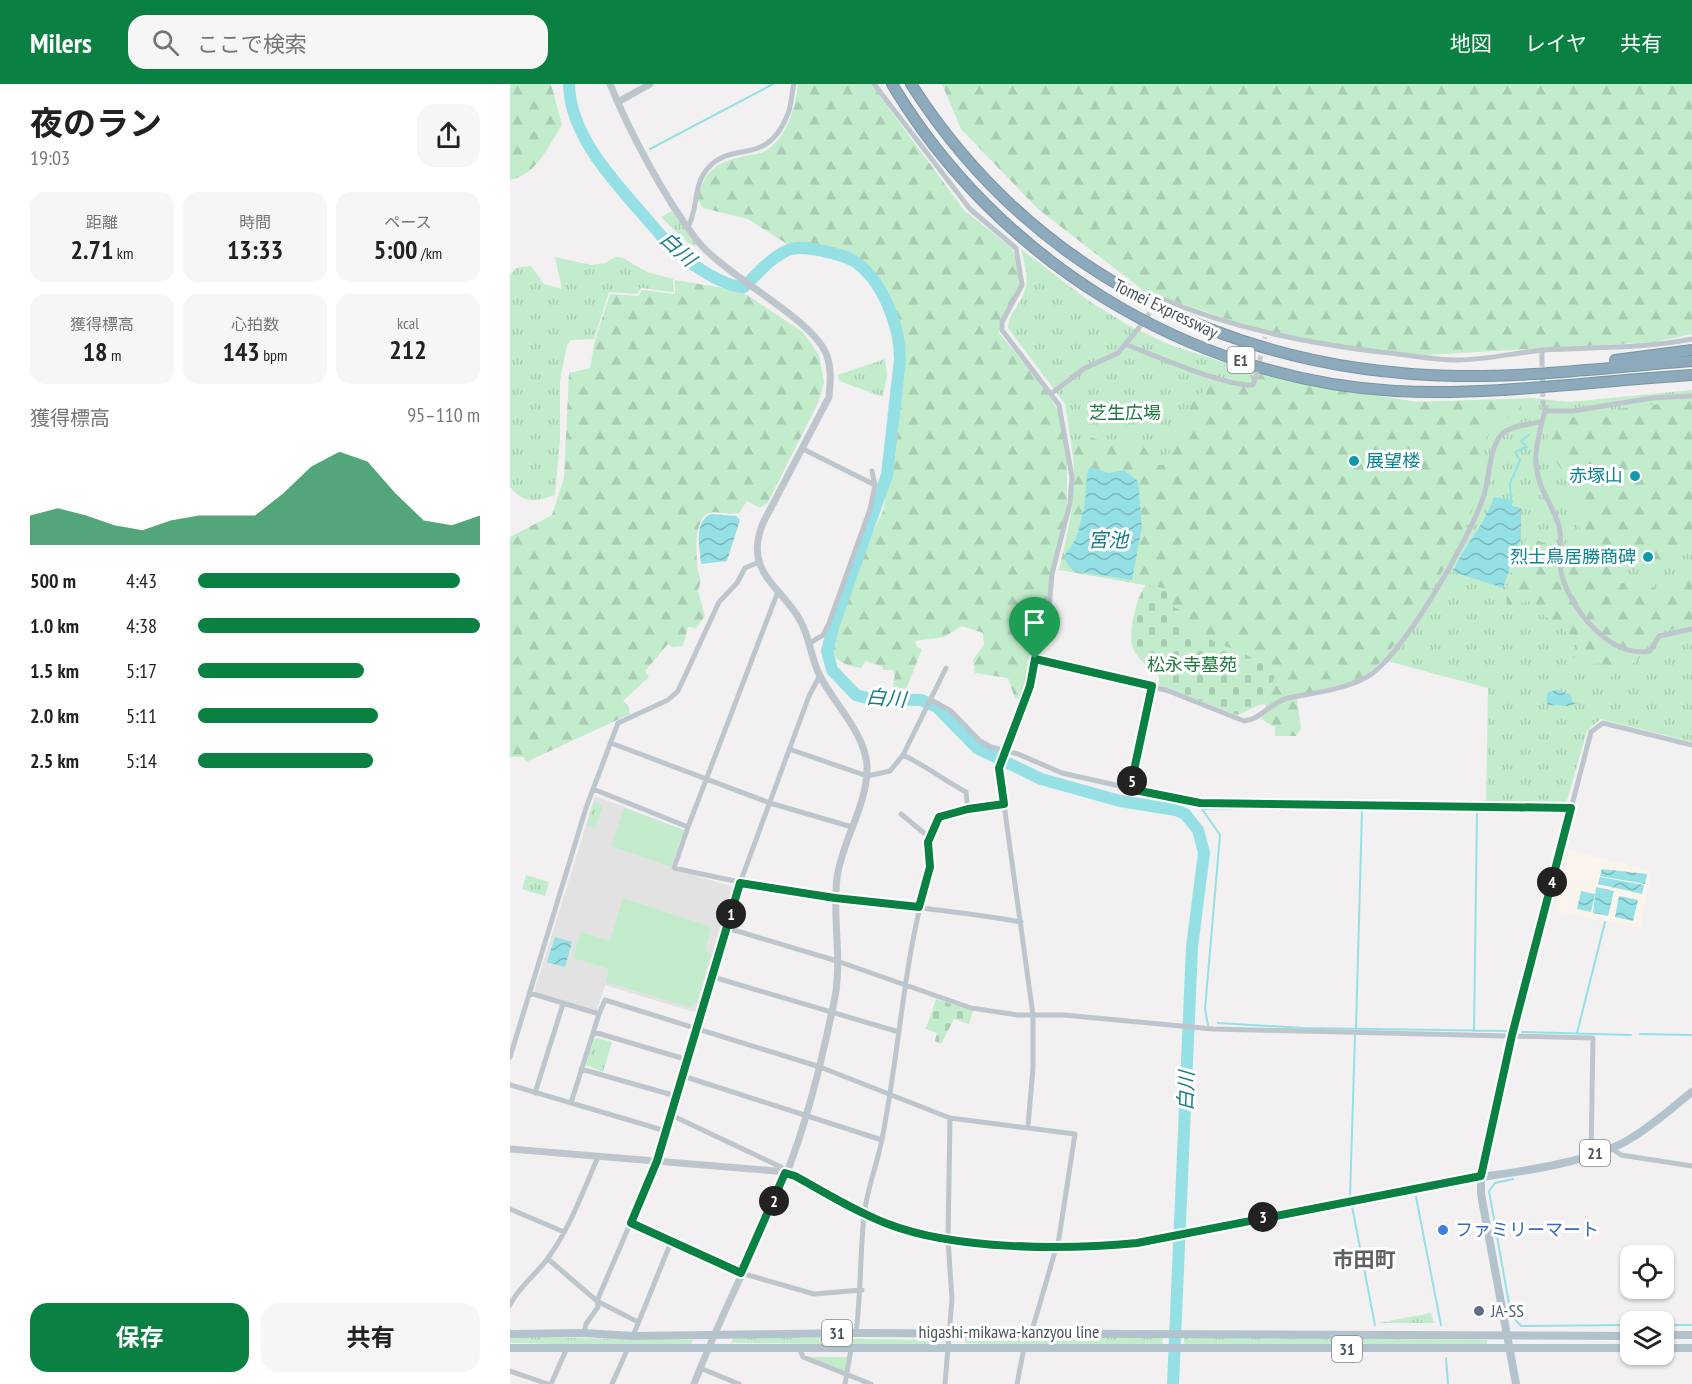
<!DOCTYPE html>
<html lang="ja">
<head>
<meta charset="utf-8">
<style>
  :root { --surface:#fff; --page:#f6f6f6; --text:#222; --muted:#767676; --accent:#0b8043 }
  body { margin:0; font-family:"PT Sans Narrow","Noto Sans JP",sans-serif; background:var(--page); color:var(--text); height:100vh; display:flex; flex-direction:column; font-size:22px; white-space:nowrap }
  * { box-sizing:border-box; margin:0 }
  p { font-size:20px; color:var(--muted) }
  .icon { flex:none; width:33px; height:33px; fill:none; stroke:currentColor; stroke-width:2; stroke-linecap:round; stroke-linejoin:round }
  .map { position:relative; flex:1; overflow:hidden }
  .details { display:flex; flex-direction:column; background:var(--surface); width:510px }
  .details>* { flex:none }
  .controls { position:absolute; left:1110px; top:1161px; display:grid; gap:12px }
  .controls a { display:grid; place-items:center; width:54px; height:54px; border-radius:12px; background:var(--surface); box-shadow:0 2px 4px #0004; font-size:30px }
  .pin { position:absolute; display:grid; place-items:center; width:51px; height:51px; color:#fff; margin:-62px -26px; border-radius:50% 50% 50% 0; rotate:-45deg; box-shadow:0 0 6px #0007 }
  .pin .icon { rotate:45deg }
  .km { position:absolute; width:30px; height:30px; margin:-15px; border-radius:50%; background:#222; color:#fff; font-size:16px; line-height:30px; text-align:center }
  .round { display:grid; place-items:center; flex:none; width:63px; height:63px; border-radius:18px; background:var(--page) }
  .headline { display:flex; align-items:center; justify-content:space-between; height:102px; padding:0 30px }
  h1 { font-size:33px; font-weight:700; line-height:45px }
  .figures { display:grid; grid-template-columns:repeat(3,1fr); gap:9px; height:102px; padding:6px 30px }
  .figures div { display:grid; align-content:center; border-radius:15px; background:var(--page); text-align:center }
  .figures b { font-size:26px; font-weight:700 }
  .figures small { font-size:16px; font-weight:400 }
  .figures p { font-size:16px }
  .chart { height:168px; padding:12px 30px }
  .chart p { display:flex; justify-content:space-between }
  .chart svg { width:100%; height:108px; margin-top:6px; fill:var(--accent); opacity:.7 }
  .primary-button { display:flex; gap:12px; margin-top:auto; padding:12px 30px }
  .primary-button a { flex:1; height:69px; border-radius:18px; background:var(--accent); color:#fff; font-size:24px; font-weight:700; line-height:69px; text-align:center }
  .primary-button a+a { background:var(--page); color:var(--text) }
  ul { padding:0 30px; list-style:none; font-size:20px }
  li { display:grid; grid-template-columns:96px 72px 1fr; align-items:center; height:45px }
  li i { height:15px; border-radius:8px; background:var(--accent) }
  header { display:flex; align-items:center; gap:36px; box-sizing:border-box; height:84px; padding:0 30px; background:var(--accent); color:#fff }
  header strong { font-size:28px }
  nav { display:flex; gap:33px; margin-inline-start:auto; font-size:21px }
  .search { width:420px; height:54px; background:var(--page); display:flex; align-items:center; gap:15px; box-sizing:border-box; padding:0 21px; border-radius:18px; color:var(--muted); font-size:22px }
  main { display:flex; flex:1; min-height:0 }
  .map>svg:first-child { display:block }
</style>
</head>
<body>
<header>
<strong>Milers</strong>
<div class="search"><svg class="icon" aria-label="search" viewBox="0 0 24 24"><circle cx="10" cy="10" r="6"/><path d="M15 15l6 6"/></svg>ここで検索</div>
<nav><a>地図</a><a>レイヤ</a><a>共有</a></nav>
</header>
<main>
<section class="details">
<div class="headline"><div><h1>夜のラン</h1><p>19:03</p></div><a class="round"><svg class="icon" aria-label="share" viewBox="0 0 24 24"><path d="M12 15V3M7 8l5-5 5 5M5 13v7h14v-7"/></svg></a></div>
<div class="figures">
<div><p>距離</p><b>2.71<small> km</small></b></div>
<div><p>時間</p><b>13:33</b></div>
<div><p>ペース</p><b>5:00<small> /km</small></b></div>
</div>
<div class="figures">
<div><p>獲得標高</p><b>18<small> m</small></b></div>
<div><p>心拍数</p><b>143<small> bpm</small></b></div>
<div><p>kcal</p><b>212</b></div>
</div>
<div class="chart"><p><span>獲得標高</span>95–110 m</p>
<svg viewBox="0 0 160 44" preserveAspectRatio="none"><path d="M0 44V32L10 29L20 32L30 36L40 38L50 34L60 32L70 32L80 32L90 23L100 12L110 6L120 10L130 23L140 34L150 36L160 32V44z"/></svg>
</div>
<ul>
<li><b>500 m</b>4:43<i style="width:93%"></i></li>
<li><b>1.0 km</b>4:38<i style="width:100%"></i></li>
<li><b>1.5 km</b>5:17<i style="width:59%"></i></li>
<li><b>2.0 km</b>5:11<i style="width:64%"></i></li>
<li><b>2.5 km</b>5:14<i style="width:62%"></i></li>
</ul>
<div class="primary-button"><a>保存</a><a>共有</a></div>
</section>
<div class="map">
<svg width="1182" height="1300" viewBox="0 0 1182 1300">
  <defs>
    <pattern id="grass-tufts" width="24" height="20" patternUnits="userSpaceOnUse" patternTransform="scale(1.5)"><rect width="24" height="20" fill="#c3eccd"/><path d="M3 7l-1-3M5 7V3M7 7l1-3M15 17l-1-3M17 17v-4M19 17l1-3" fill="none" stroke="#a9ccb2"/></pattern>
    <pattern id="forest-firs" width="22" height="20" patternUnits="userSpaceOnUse" patternTransform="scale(1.5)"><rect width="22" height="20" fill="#c3eccd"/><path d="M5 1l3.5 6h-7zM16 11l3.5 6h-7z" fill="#a9ccb2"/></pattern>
    <pattern id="cemetery-stones" width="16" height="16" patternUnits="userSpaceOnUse" patternTransform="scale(1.5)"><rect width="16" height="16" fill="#c3eccd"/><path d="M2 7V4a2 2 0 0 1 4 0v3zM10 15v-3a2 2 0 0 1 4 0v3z" fill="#a9ccb2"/></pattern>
    <pattern id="water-waves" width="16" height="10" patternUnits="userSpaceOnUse" patternTransform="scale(1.5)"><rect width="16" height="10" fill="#94e0e5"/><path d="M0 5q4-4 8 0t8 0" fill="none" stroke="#7bb8bd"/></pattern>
  </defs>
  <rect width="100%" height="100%" fill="#f3f0f1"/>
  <path fill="#fbf4ec" d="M1059 766 1141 787 1131 844 1045 827Z"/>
  <path fill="#e3e2e2" d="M85 712 174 746 161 785 224 803 187 929 95 901 87 927 24 908Z"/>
  <path fill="url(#grass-tufts)" d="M162 127 187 163 178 159 151 133Z
    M511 165 579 217 618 241 658 260 712 278 847 308 906 318 1022 314 1059 318 1182 306V658L1091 635 1077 647 1056 720 976 721 978 604 873 576 848 595 752 620 769 585 674 529 562 427 565 385 555 320 498 244C498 230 510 221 514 209 520 194 514 179 511 165Z
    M45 173 82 181 95 179 105 173 113 174 137 188 163 195 164 208 131 204 127 210 99 208 84 255 61 256 57 261 50 296V355L45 411C26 418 14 420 0 403V191L6 184 21 182 34 200 52 205Z
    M375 275 377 291 373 313 329 297 328 291Z
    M84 718 93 721 85 744 76 741Z
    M16 791 39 798 35 812 12 805Z
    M88 954 102 958 93 988 76 981 84 955Z
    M921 1229 924 1239H869Z
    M0 1253 183 1256 180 1263 0 1259Z
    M224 1253 422 1256 421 1261 221 1259Z
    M455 1253H653L652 1262H532L455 1259Z
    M674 1253 977 1256V1263L674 1262Z
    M296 1273H338L335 1288Z"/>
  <path fill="url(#forest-firs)" d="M0 0H41L52 41C38 62 27 91 0 96Z
    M288 0H361L454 126 502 164 510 189V205L491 236 489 249 534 303 548 327 557 373V421L540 492 534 544 520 569 517 603 511 616 505 614 498 594 465 589 463 576 474 561 473 549 452 542 434 553 405 557 407 563 412 565 395 608H382L385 590 382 586H373V583L356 577 351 584C339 582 327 579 321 567L340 496 374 425 394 260 384 231 363 193 344 175 313 166 283 164 238 135 193 124 187 115C197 82 207 78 240 71 245 70 253 69 257 66 278 51 285 24 288 0Z
    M432 0H1182V250L1145 258 916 271 833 262 784 253 726 238 634 207 528 125 451 45Z
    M165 196 231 207 293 248 309 271 314 298 309 317 258 418 250 424 237 417 229 429C217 432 206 425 197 430 183 436 185 485 191 496L188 507 195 532 186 544 178 543 173 562 162 563 158 560 135 587 139 593 113 617 118 621 120 630 16 678 14 673H0V453L42 431 54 394 59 289 80 284 85 256 100 210 128 212 132 206 165 210Z
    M751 286 847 308 906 318 1012 315 1010 330 986 335C979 351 968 370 977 386 957 449 926 504 887 556 878 569 870 581 857 590 838 602 812 607 791 610L787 615 791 645 786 652H765V643L751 635 756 621 752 620 769 585 670 543 660 521 663 506 549 486C559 444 568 405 562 363L580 353 600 360 634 363 646 381H653L679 329 680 319 686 316 700 299 742 304 749 298Z
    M1182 316V451C1168 469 1146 486 1123 475L1117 479 1108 498 1124 501 1142 499 1146 511H1155L1172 487 1182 483V543L1149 547 1128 576 1097 595 1089 587 1092 582 1089 579 1080 581 1063 573 1067 566V556L1027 526 1028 522C1018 513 1009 519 1000 526L997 524C994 503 1004 470 1018 453L1043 462 1046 473 1058 482C1077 470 1072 460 1069 441 1067 431 1070 423 1064 413 1059 403 1053 399 1057 387L1051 385 1043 373 1045 368 1036 355 1045 340 1037 337 1044 332 1065 333 1083 328Z"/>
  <path fill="url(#cemetery-stones)" d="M636 501 663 506 660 521 675 529 671 543 769 585 752 620 727 631 649 601V593C640 585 628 575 623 565 617 551 627 511 636 501Z
    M426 915 463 927 459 940 444 935 431 960 425 957 427 949 416 945Z"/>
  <path fill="#c3eccd" d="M114 724 174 746 161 783 101 762Z
    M113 814 201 843 195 867 201 869 187 918 179 923 96 898 99 885 63 874 71 848 100 857Z"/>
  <path fill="url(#water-waves)" d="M580 383 599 389 614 386 628 397 632 443 622 496 564 487C546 471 560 468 565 456 569 446 572 434 574 424 577 413 575 389 580 383Z
    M984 413 1003 416 1002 422 1011 424V454L993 504 943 488C954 461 975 441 984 413Z
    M201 430 226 432 230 436 217 477 191 480C190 464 183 438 201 430Z
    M1046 606 1060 610 1063 618 1068 619 1058 622 1038 621 1036 616 1038 608Z
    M1092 785 1137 790 1135 800 1090 792Z
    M1090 793 1134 801 1132 810 1088 800Z
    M1086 803 1104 807 1098 832 1083 829Z
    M1071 807 1085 810 1081 828 1067 825Z
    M1109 812 1128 816 1123 837 1105 833Z
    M45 853 62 858 55 883 37 878Z"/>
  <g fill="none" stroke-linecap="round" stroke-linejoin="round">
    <path stroke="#94e0e5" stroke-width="2" d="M140 65 263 0
      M1001 415 1000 400 1010 376 1005 368 1017 363 1011 357 1019 351
      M708 939 794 944 998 947
      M698 941 695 925 710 751 692 725 746 724
      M846 945 852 727
      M964 947 967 729
      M1012 948 1121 951
      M1067 949 1095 838
      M1130 950 1182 951
      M845 951 840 1112 865 1241
      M1003 1095 985 1099 979 1107 1001 1231 1011 1242 1120 1241
      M906 1113 931 1241
      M1154 1241H1182
      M936 1274 938 1300"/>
    <path stroke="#94e0e5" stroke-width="12" d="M59 0C60 63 125 117 162 165 178 178 213 203 234 203 247 190 263 171 281 165 291 162 303 165 313 167 323 169 335 172 344 177 373 196 390 243 390 275L377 391 324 540 317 567 322 586 346 611 361 615 411 616 427 623 467 664 531 695 610 717 666 726 675 730 688 746 694 769 682 863 663 1300"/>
    <path stroke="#c9cacc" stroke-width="5" stroke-dasharray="5 2.5" stroke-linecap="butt" d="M628 245 646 220
      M1032 278 1033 319
      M748 284 755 253"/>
    <defs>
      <path id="motorway" d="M382 0C487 176 680 295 885 307 984 312 1083 297 1182 291
        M401 0C523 191 724 288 947 292 1026 293 1104 283 1182 277
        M1105 276 1182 266"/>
    </defs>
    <use href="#motorway" stroke="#7895a6" stroke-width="12"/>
    <path stroke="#bdc6cc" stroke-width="5" d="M364 0 460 125 506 164 512 201 492 238V246L549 321 562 393 560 419 542 490 537 546 525 575 520 602 489 684 523 931V984L518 1042
      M178 143C189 123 182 101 199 83 224 56 256 83 277 32 282 22 281 10 284 0
      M650 214C721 244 794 259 870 268 896 270 921 276 947 276 975 276 1004 269 1033 266 1083 263 1132 265 1182 255
      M617 261C646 272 714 302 743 301L747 289
      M1032 267V278
      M542 309 575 284 608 269 628 245
      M1033 319 1035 327H1063L1142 314 1182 312
      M1035 327C1028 354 1020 377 1032 404 1037 416 1045 428 1049 442 1053 458 1047 475 1052 492 1062 527 1100 574 1140 567L1149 552 1182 545
      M293 365 365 401
      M300 559 313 551 319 539 360 425 365 401 362 387
      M525 575 656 606 734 637C750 636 761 618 778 614 804 609 833 606 857 593 893 572 959 455 973 414 980 396 978 363 993 349 1003 341 1020 341 1032 337
      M421 616 441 627 470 657 481 663 508 670 552 689 672 716 794 722 1061 724
      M101 659 260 719 342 743
      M279 665 357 692 380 687 393 671 436 584
      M393 671C416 682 434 696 456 708L458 725
      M83 705 178 743 164 784C218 796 271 807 325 814 387 822 449 827 511 838
      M620 705 643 602
      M391 730 420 754
      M178 743 267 510
      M217 844 327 877 461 924 508 931H554L703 945 1083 954 1081 1070
      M203 893 389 948
      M20 909 89 930 95 916 310 983 440 1034 565 1050 549 1154 521 1250
      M84 948 178 976
      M0 973 76 724 108 639 158 616 168 607 209 518 227 499 235 484 249 478
      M71 985 166 1012
      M173 992 372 1056
      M0 1001 156 1047
      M25 1009 53 920
      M61 1019 89 930
      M161 1031 271 1083 275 1089
      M1101 1064 1111 1071 1182 1082
      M971 1093 1002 951 1081 648 1093 639 1182 661
      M0 1125 54 1148
      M121 1139 231 1189 304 1210 352 1206
      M38 1175 87 1217 128 1238
      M0 1221C9 1202 26 1191 38 1174 60 1144 73 1107 88 1073
      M74 1249 76 1240 88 1223 87 1217 147 1077 230 799 299 612 310 591
      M346 1249C351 1210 350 1170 354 1131 357 1105 367 1081 372 1055 389 971 393 882 416 799 420 781 415 741 433 731L494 720
      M123 1252 161 1158
      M290 1266 293 1273 361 1300
      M190 1284 229 1300
      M0 1287 38 1300
      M41 1300 57 1264
      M102 1300 118 1264
      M335 1300 341 1265
      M435 1300 442 1215 438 1156 440 1034
      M507 1300 514 1264"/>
    <path stroke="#bdc6cc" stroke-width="7" d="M100 0C120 49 154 113 186 155 215 193 304 234 317 272 322 286 320 299 319 313L253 439C233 488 270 501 290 536 300 554 301 575 310 592 325 621 355 649 357 682 358 721 332 756 327 794 322 835 333 878 324 918 311 980 296 1043 272 1101 244 1168 210 1232 184 1300
      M108 18 140 0
      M0 1065 266 1087C306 1095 340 1125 377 1140 444 1166 556 1166 627 1159L971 1093"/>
    <path stroke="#b2c3cd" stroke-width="8" d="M0 1250 74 1249 123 1252 346 1249 1120 1252
      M1154 1251H1182
      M0 1264H1120
      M1154 1264H1182
      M1006 1300 971 1110V1093C1015 1087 1087 1077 1123 1053 1144 1040 1163 1023 1182 1008"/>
    <use href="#motorway" stroke="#8caabb" stroke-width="10"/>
  </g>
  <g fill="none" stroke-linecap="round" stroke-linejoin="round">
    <defs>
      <path id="route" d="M525 575 642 602 620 705 690 719 1061 724 1002 951 971 1092 627 1159C556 1166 445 1166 378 1140 346 1128 316 1109 285 1092L275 1089 231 1189 121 1139 147 1077 230 799 325 814 409 823 420 783 418 758 429 733 458 725 494 720 489 684 520 602Z"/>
    </defs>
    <use href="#route" stroke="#fff" stroke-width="12"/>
    <use href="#route" stroke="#0b8043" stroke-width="8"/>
  </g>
  <g fill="#0f9aa8" stroke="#fff" stroke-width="2">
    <circle cx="844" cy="377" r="6"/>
    <circle cx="1125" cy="392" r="6"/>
    <circle cx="1138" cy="473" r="6"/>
  </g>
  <circle fill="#3f7fe0" stroke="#fff" stroke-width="2" cx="933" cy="1146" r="6"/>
  <circle fill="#5c6f8a" stroke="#fff" stroke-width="2" cx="969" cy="1227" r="6"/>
  <g text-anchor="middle" stroke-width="6" stroke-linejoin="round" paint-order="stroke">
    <g fill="#fff" stroke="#80898d" stroke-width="1.5">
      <rect x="717.5" y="263" width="27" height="26" rx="4.5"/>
      <rect x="1070" y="1056" width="30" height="26" rx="4.5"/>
      <rect x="312" y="1236" width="30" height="26" rx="4.5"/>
      <rect x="822" y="1252" width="30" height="26" rx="4.5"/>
    </g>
    <g font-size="16" font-weight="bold" fill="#4a565c">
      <text x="731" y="282">E1</text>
      <text x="1085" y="1075">21</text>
      <text x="327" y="1255">31</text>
      <text x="837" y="1271">31</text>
    </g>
    <g font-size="18" fill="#4a565c" stroke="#fff">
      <text transform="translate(656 225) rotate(26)" y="6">Tomei Expressway</text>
      <text x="499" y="1254">higashi-mikawa-kanzyou line</text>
    </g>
    <g font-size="18" fill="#1f793f" stroke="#fff">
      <text x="615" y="335">芝生広場</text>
      <text x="682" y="587">松永寺墓苑</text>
    </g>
    <g font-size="18" fill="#0d838f" stroke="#fff" text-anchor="end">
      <text x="856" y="383" text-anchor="start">展望楼</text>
      <text x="1113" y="398">赤塚山</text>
      <text x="1126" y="479">烈士鳥居勝商碑</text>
    </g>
    <g font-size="18" fill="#366cbe" stroke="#fff" text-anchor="start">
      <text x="945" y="1152">ファミリーマート</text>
    </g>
    <g font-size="18" fill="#4e5e75" stroke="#fff" text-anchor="start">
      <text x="981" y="1233">JA-SS</text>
    </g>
    <g font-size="20" font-style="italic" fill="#177d84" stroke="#fff">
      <text transform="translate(168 165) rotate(42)" y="7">白川</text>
      <text x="598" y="463">宮池</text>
      <text transform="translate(376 614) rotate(5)" y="7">白川</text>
      <text transform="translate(676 1007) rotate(-88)" y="7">白川</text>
    </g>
    <g font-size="21" font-weight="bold" fill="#5d6265" stroke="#fff">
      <text x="854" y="1183">市田町</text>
    </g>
  </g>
</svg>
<div class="controls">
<a><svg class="icon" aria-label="locate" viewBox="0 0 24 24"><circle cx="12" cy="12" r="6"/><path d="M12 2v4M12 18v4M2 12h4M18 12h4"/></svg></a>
<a><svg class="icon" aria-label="layers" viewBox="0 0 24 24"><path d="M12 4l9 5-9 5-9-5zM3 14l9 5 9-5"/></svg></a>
</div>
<div class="pin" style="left:525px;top:575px;background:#1e9e55"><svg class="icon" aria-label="arrive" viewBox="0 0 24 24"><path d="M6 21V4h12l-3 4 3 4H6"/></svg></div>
<b class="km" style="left:221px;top:830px">1</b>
<b class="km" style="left:264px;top:1117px">2</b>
<b class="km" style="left:753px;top:1133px">3</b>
<b class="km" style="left:1042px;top:798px">4</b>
<b class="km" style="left:622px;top:697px">5</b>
</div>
</main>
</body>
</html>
